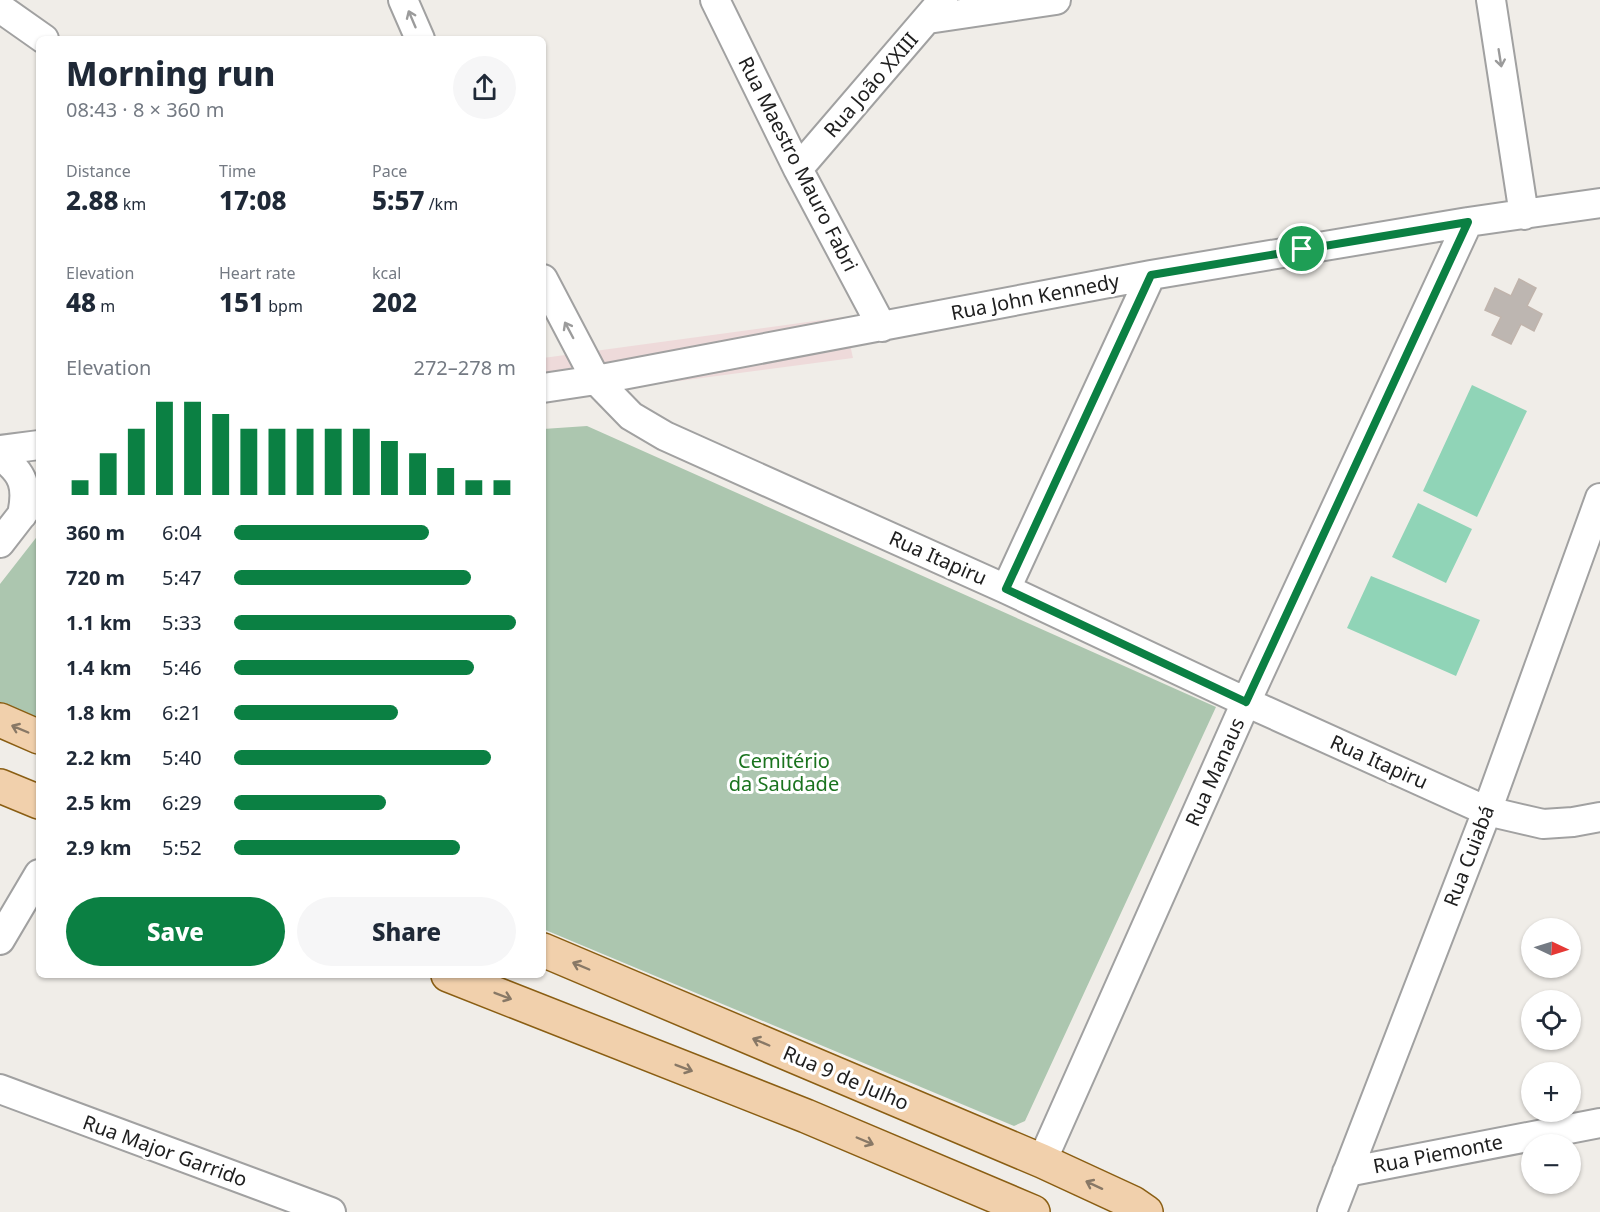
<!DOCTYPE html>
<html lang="en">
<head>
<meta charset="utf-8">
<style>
  :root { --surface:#fff; --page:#f6f6f7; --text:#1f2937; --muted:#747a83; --accent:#0b8043 }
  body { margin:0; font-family:"Noto Sans",sans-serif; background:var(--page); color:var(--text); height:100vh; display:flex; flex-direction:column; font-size:22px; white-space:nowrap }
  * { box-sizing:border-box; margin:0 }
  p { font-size:20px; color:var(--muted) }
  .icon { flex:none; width:33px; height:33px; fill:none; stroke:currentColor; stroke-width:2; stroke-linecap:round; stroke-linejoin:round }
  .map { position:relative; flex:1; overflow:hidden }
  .details { position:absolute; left:36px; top:36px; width:510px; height:942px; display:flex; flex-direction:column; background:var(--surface); border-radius:9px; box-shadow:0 2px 4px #0004 }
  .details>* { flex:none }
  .needle { width:39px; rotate:94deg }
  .buttons { position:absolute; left:1521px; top:918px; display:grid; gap:12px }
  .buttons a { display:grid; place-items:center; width:60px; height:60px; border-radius:50%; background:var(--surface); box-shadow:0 2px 4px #0004; font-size:30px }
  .pin { position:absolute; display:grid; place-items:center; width:51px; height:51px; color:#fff; margin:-26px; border:3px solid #fff; border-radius:50%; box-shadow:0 2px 6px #0007 }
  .round { display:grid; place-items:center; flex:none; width:63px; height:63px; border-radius:32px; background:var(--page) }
  .summary { display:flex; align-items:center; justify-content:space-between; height:102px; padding:0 30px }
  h1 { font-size:33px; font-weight:800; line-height:45px }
  .figures { display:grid; grid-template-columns:repeat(3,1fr); gap:9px; height:102px; padding:6px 30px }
  .figures div { display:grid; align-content:center }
  .figures b { font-size:26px; font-weight:800 }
  .figures small { font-size:16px; font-weight:400 }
  .figures p { font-size:16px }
  .chart { height:168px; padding:12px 30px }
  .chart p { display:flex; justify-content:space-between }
  .chart svg { width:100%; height:108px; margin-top:6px; stroke:var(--accent); stroke-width:6 }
  .cta { display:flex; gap:12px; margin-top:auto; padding:12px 30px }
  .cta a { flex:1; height:69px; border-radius:36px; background:var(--accent); color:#fff; font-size:24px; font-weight:800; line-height:69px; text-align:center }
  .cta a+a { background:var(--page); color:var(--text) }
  ul { padding:0 30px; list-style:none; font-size:20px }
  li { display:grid; grid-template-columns:96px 72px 1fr; align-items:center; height:45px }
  li i { height:15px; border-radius:8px; background:var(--accent) }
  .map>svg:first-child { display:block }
</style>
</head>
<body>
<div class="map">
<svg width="1600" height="1212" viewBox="0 0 1600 1212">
  <rect width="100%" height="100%" fill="#f0ede8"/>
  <path fill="#eedada" d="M844 317 853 358 543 399V358Z"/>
  <path fill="#acc6af" d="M587 426 1216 707 1025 1121 1014 1126 543 929V429Z
    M39 534V718L0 702V584Z"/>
  <path fill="#90d4b7" d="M1472 385 1527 411 1477 517 1423 491Z
    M1418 503 1472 529 1446 583 1392 557Z
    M1371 576 1480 620 1456 676 1347 628Z"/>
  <path fill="#bdb6b1" stroke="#c0b4ac" stroke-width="1.5" d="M1519 279 1536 288 1527 306 1542 314 1534 331 1521 324 1511 344 1492 335 1501 317 1485 310 1495 288 1511 296Z"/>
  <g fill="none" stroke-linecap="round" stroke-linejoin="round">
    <defs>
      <path id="minor" d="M403 0 420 39
        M715 0 798 169 882 327
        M1491 0 1524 215
        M0 8 44 39
        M928 19 1056 0
        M798 169 943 0
        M543 279 596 380 631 416 665 436 1006 589 1246 702 1487 811 1543 824 1573 822 1600 817
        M543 388 596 380 1151 275 1468 222 1600 203
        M0 450 39 445
        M0 456C24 473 28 487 22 515
        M0 543 34 499
        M1006 589 1151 275
        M0 940 39 874
        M0 1089 331 1212
        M1042 1161 1246 702 1468 222
        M1347 1172 1600 1123
        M1332 1212 1487 811 1600 498"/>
      <path id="major" d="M0 720 39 737
        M0 786 39 802
        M543 950 1042 1161 1133 1203 1146 1212
        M448 975 806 1116 1033 1212"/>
    </defs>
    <use href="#minor" stroke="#a1a1a1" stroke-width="32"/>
    <use href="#major" stroke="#8a5e13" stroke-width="36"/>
    <use href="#minor" stroke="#fff" stroke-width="28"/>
    <use href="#major" stroke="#f1d0ac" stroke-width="33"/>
  </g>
  <defs><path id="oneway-shaft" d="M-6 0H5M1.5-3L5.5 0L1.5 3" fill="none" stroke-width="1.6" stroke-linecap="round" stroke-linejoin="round" transform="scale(1.5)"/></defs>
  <g stroke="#9b9b9b">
    <use href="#oneway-shaft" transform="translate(412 19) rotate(-113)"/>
    <use href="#oneway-shaft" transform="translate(1500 58) rotate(81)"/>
    <use href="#oneway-shaft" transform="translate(569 330) rotate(-118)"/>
  </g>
  <g stroke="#887866">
    <use href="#oneway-shaft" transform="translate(20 729) rotate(-157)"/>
    <use href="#oneway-shaft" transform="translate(581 966) rotate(-157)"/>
    <use href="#oneway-shaft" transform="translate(503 996) rotate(21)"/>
    <use href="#oneway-shaft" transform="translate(761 1042) rotate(-157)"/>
    <use href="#oneway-shaft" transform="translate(684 1068) rotate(21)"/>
    <use href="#oneway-shaft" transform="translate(865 1141) rotate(23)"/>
    <use href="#oneway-shaft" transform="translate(1094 1185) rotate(-155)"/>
  </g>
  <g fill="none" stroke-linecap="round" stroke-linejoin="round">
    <defs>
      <path id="route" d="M1468 222 1246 702 1006 589 1151 275Z"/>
    </defs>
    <use href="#route" stroke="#fff" stroke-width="12"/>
    <use href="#route" stroke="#0b8043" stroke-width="8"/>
  </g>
  <g text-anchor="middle" stroke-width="6" stroke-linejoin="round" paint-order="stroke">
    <g font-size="20" fill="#202020" stroke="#fff">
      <text transform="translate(871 85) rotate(-49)" y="7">Rua João XXIII</text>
      <text transform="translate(798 164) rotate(63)" y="7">Rua Maestro Mauro Fabri</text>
      <text transform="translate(1035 297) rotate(-11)" y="7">Rua John Kennedy</text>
      <text transform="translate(938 558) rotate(24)" y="7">Rua Itapiru</text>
      <text transform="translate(1379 762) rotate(24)" y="7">Rua Itapiru</text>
      <text transform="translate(1215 772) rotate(-66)" y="7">Rua Manaus</text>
      <text transform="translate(1469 856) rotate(-69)" y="7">Rua Cuiabá</text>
      <text transform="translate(846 1078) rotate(23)" y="7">Rua 9 de Julho</text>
      <text transform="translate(165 1151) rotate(20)" y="7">Rua Major Garrido</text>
      <text transform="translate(1438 1154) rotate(-11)" y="7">Rua Piemonte</text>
    </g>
    <g font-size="20" fill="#1a731e" stroke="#fff">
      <text x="784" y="768">Cemitério<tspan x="784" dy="23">da Saudade</tspan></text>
    </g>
  </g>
</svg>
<div class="buttons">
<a><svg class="needle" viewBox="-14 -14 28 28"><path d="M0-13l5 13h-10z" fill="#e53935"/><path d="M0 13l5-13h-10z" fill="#747a83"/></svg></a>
<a><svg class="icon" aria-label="locate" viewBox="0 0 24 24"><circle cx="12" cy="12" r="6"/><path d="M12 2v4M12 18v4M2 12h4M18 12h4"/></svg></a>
<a>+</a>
<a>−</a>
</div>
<div class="pin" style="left:1302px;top:249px;background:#1e9e55"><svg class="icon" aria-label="arrive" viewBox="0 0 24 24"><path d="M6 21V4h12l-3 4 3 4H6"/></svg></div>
<section class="details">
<div class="summary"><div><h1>Morning run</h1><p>08:43 · 8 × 360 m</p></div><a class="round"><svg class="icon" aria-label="share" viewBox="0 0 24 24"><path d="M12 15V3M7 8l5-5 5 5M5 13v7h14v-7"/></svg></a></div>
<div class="figures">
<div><p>Distance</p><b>2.88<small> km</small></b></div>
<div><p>Time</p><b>17:08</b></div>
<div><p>Pace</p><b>5:57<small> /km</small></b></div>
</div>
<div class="figures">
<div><p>Elevation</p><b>48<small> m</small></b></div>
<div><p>Heart rate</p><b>151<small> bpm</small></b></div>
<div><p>kcal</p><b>202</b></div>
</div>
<div class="chart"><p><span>Elevation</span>272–278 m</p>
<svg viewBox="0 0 160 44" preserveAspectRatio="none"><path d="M5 44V38M15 44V27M25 44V17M35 44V6M45 44V6M55 44V11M65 44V17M75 44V17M85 44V17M95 44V17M105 44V17M115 44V22M125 44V27M135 44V33M145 44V38M155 44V38"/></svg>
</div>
<ul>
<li><b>360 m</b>6:04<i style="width:69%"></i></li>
<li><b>720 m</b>5:47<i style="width:84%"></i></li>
<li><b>1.1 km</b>5:33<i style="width:100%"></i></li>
<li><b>1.4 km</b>5:46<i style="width:85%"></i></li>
<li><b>1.8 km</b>6:21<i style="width:58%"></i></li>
<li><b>2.2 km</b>5:40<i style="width:91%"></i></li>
<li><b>2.5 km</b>6:29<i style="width:54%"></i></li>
<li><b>2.9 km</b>5:52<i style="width:80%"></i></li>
</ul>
<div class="cta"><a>Save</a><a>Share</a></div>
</section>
</div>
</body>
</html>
